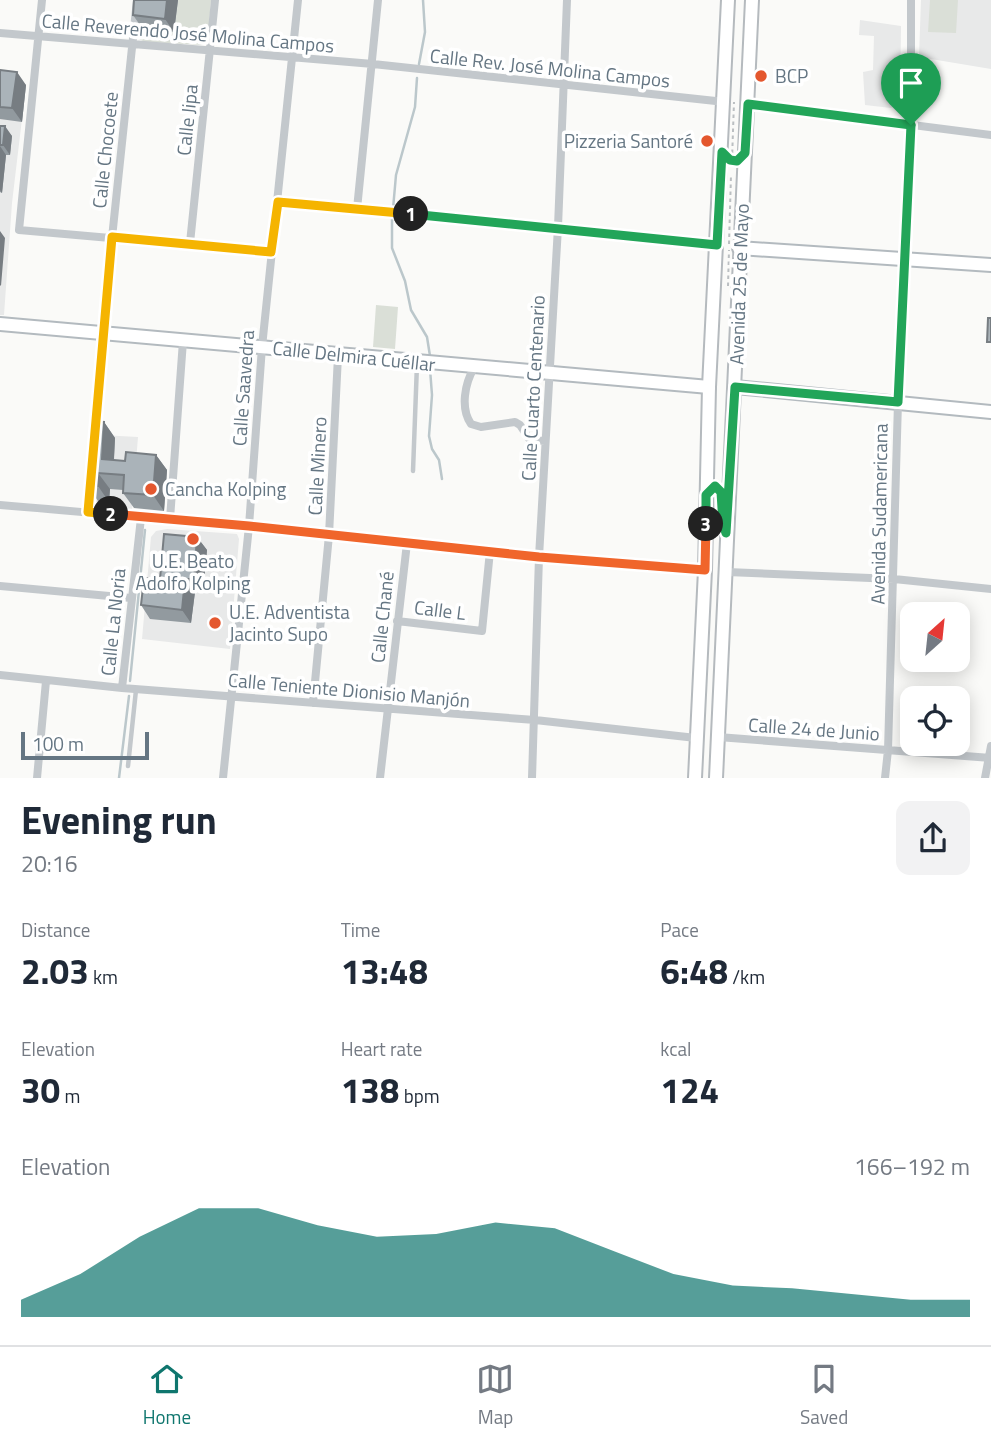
<!DOCTYPE html>
<html lang="en">
<head>
<meta charset="utf-8">
<style>
  :root { --surface:#fff; --page:#f2f2f3; --text:#1f2937; --muted:#747a83; --line:#e0e1e3; --accent:#0f766e }
  body { margin:0; font-family:"Titillium Web",sans-serif; background:var(--page); color:var(--text); height:100vh; display:flex; flex-direction:column; font-size:26px; white-space:nowrap }
  * { box-sizing:border-box; margin:0 }
  p { font-size:23px; color:var(--muted) }
  .icon { flex:none; width:38px; height:38px; fill:none; stroke:currentColor; stroke-width:2; stroke-linecap:round; stroke-linejoin:round }
  .map { position:relative; height:778px; overflow:hidden }
  .panel { display:flex; flex-direction:column; background:var(--surface); flex:1 }
  .panel>* { flex:none }
  .needle { width:46px; rotate:27deg }
  .fabs { position:absolute; left:900px; top:602px; display:grid; gap:14px }
  .fabs a { display:grid; place-items:center; width:70px; height:70px; border-radius:14px; background:var(--surface); box-shadow:0 4px 18px #0003; font-size:35px }
  .scale { position:absolute; left:21px; bottom:18px; width:128px; box-sizing:border-box; padding-left:7px; border:4px solid #657683; border-top:0; font-size:19px; line-height:24px; white-space:nowrap; color:#657683; -webkit-text-stroke:5px #fff; paint-order:stroke }
  .pin { position:absolute; display:grid; place-items:center; width:60px; height:60px; color:#fff; margin:-72px -30px; border-radius:50% 50% 50% 0; rotate:-45deg; box-shadow:0 0 7px #0007 }
  .pin .icon { rotate:45deg }
  .km { position:absolute; width:35px; height:35px; margin:-18px; border-radius:50%; background:#222; color:#fff; font-size:19px; line-height:35px; text-align:center }
  .round { display:grid; place-items:center; flex:none; width:74px; height:74px; border-radius:14px; background:var(--page) }
  .headline { display:flex; align-items:center; justify-content:space-between; height:119px; padding:0 21px }
  h1 { font-size:38px; font-weight:700; line-height:52px }
  .metrics { display:grid; grid-template-columns:repeat(3,1fr); gap:10px; height:119px; padding:7px 21px }
  .metrics div { display:grid; align-content:center }
  .metrics b { font-size:35px; font-weight:700 }
  .metrics small { font-size:19px; font-weight:400 }
  .metrics p { font-size:19px }
  .chart { height:196px; padding:14px 21px }
  .chart p { display:flex; justify-content:space-between }
  .chart svg { width:100%; height:126px; margin-top:7px; fill:var(--accent); opacity:.7 }
  .menu { display:flex; justify-content:space-around; align-items:center; height:98px; border-top:2px solid var(--line); background:var(--surface); font-size:19px; color:var(--muted) }
  .menu a { display:grid; justify-items:center; gap:4px }
  .menu .active { color:var(--accent) }
  .map>svg:first-child { display:block }
</style>
</head>
<body>
<div class="map">
<svg width="991" height="778" viewBox="0 0 991 778">
  <rect width="100%" height="100%" fill="#fafaf8"/>
  <path fill="#e8e9e9" d="M921 0H991V69L919 57Z
    M860 20 901 26 900 102 891 108 865 105 863 72 873 70 874 36 859 35Z
    M0 82 26 85 12 203 4 315H0Z
    M101 435 138 437 132 510 104 507 96 502Z
    M167 529 237 534 239 539 230 649 142 639 151 537 156 531Z"/>
  <path fill="#dadfd7" d="M140 0 142 28 174 32 178 0H211L208 37 204 45 145 42 139 39 137 30Z
    M930 0H958L956 33 928 32Z
    M376 305 398 307 395 349 373 347Z"/>
  <g fill="none" stroke-linecap="round" stroke-linejoin="round">
    <path stroke="#bbc7cb" stroke-width="2.5" d="M419 64 425 32 423 0
      M393 209 396 175 415 107 417 78
      M392 218V248L405 281 411 310 427 337 430 356
      M430 369 432 395 429 436 432 449 439 460 442 479
      M130 681 145 530
      M119 778 129 696"/>
    <defs>
      <path id="secondary" d="M739 248 991 265
        M0 324C236 345 472 368 709 387
        M735 387 991 412"/>
      <path id="primary" d="M695 778 705 570 709 387 728 0
        M716 778 752 0"/>
    </defs>
    <use href="#secondary" stroke="#b3babf" stroke-width="16"/>
    <use href="#primary" stroke="#b5babe" stroke-width="16"/>
    <path stroke="#bbbfc2" stroke-width="2" stroke-dasharray="3.5 3.5" stroke-linecap="butt" d="M732 160 734 102
      M729 244 731 175
      M728 286 729 250"/>
    <path stroke="#c3c8cc" stroke-width="4.5" d="M413 471 417 364
      M128 766 136 690"/>
    <path stroke="#c3c8cc" stroke-width="8" d="M42 0 19 230 271 252
      M0 33 373 64 725 102
      M748 104 991 135
      M278 202 558 227 717 245
      M357 209 378 0
      M190 243 215 0
      M474 368C465 383 460 408 471 424L481 427 515 422 520 425 530 440 545 441
      M95 432 102 333 137 0
      M0 505C235 524 470 551 705 570
      M88 512 91 480
      M170 519 183 341
      M727 572 894 579 991 589
      M0 586 131 598
      M397 621 482 631 490 551
      M0 675 122 688 535 720 696 738
      M122 688 141 518
      M313 703 329 535 338 356
      M718 737 991 758
      M37 778 46 681
      M223 778 249 526 262 347 298 0
      M380 778 407 543
      M532 778 539 557 558 227 567 0
      M885 778 888 750 898 402 911 125V0
      M985 778 991 746"/>
    <use href="#secondary" stroke="#fff" stroke-width="12"/>
    <use href="#primary" stroke="#fff" stroke-width="12"/>
  </g>
  <path fill="#929a9f" d="M134 0H178L174 32 142 28 133 15Z
    M0 70 26 85 22 122 0 119Z
    M0 126 12 136 10 155H6L2 193 0 192Z
    M104 422 115 438 114 460 125 461 156 455 167 470 164 511 134 508 123 493V490L110 489 109 502 98 501 87 485Z
    M197 537 207 550 203 592H195L191 623 150 619 141 605Z"/>
  <path fill="#777d82" d="M167 0H178L174 32 165 19Z
    M17 72 26 85 22 122 12 108Z
    M5 126 12 136 10 155 3 145Z
    M0 146 6 155 2 193 0 190Z
    M0 231 5 238 1 286 0 285Z
    M104 422 115 438 113 475 102 459Z
    M156 455 167 470 164 511 153 495Z
    M98 473 110 489 109 502 98 486Z
    M197 537 207 550 203 592 194 579Z
    M185 579 195 592 191 623 182 610Z"/>
  <path fill="#aab3b9" stroke="#777d82" stroke-width="2" d="M134 0H167L165 19 133 15Z
    M0 70 17 72 12 108 0 107Z
    M0 126H5L3 145H0Z
    M988 318H991V342H987Z
    M92 421 104 422 102 459 125 461 126 452 156 455 153 495 123 493 124 475 98 473V486L87 485Z
    M164 534 197 537 194 579H185L182 610 141 605 144 578 160 579Z"/>
  <g fill="none" stroke-linecap="round" stroke-linejoin="round">
    <defs>
      <path id="split-1" d="M411 214 717 245 722 152 730 160 737 161 745 153 748 104 911 125"/>
      <path id="split-2" d="M111 514 88 512 112 237 271 252 278 202 411 214"/>
      <path id="split-3" d="M111 514 249 526 539 557 705 570 706 524"/>
      <path id="split-4" d="M706 524V495L715 486 721 492 723 524 726 533 735 387 898 402 911 125"/>
    </defs>
    <use href="#split-1" stroke="#fff" stroke-width="14"/>
    <use href="#split-2" stroke="#fff" stroke-width="14"/>
    <use href="#split-3" stroke="#fff" stroke-width="14"/>
    <use href="#split-4" stroke="#fff" stroke-width="14"/>
    <use href="#split-1" stroke="#22a559" stroke-width="9"/>
    <use href="#split-2" stroke="#f5b400" stroke-width="9"/>
    <use href="#split-3" stroke="#f0652b" stroke-width="9"/>
    <use href="#split-4" stroke="#22a559" stroke-width="9"/>
  </g>
  <g fill="#e4572e" stroke="#fff" stroke-width="2.5">
    <circle cx="761" cy="76" r="7"/>
    <circle cx="707" cy="141" r="7"/>
    <circle cx="151" cy="489" r="7"/>
    <circle cx="193" cy="539" r="7"/>
    <circle cx="215" cy="623" r="7"/>
  </g>
  <g text-anchor="middle" stroke-width="7" stroke-linejoin="round" paint-order="stroke">
    <g font-size="19" fill="#657683" stroke="#fff">
      <text transform="translate(188 33) rotate(5)" y="7">Calle Reverendo José Molina Campos</text>
      <text transform="translate(550 68) rotate(6)" y="7">Calle Rev. José Molina Campos</text>
      <text transform="translate(187 120) rotate(-84)" y="7">Calle Jipa</text>
      <text transform="translate(105 150) rotate(-84)" y="7">Calle Chocoete</text>
      <text transform="translate(739 284) rotate(-88)" y="7">Avenida 25 de Mayo</text>
      <text transform="translate(354 356) rotate(6)" y="7">Calle Delmira Cuéllar</text>
      <text transform="translate(243 388) rotate(-86)" y="7">Calle Saavedra</text>
      <text transform="translate(533 388) rotate(-87)" y="7">Calle Cuarto Centenario</text>
      <text transform="translate(317 466) rotate(-87)" y="7">Calle Minero</text>
      <text transform="translate(879 514) rotate(-89)" y="7">Avenida Sudamericana</text>
      <text transform="translate(440 610) rotate(7)" y="7">Calle L</text>
      <text transform="translate(382 617) rotate(-84)" y="7">Calle Chané</text>
      <text transform="translate(113 622) rotate(-84)" y="7">Calle La Noria</text>
      <text transform="translate(349 690) rotate(5)" y="7">Calle Teniente Dionisio Manjón</text>
      <text transform="translate(814 729) rotate(4)" y="7">Calle 24 de Junio</text>
    </g>
    <g font-size="19" fill="#657683" stroke="#fff" text-anchor="start">
      <text x="775" y="83">BCP</text>
      <text x="693" y="148" text-anchor="end">Pizzeria Santoré</text>
      <text x="165" y="496">Cancha Kolping</text>
      <text x="193" y="568" text-anchor="middle">U.E. Beato<tspan x="193" dy="22">Adolfo Kolping</tspan></text>
      <text x="229" y="619">U.E. Adventista<tspan x="229" dy="22">Jacinto Supo</tspan></text>
    </g>
  </g>
</svg>
<div class="fabs">
<a><svg class="needle" viewBox="-14 -14 28 28"><path d="M0-13l5 13h-10z" fill="#e53935"/><path d="M0 13l5-13h-10z" fill="#747a83"/></svg></a>
<a><svg class="icon" aria-label="locate" viewBox="0 0 24 24"><circle cx="12" cy="12" r="6"/><path d="M12 2v4M12 18v4M2 12h4M18 12h4"/></svg></a>
</div>
<div class="scale">100 m</div>
<div class="pin" style="left:911px;top:125px;background:#1e9e55"><svg class="icon" aria-label="arrive" viewBox="0 0 24 24"><path d="M6 21V4h12l-3 4 3 4H6"/></svg></div>
<b class="km" style="left:411px;top:214px">1</b>
<b class="km" style="left:111px;top:514px">2</b>
<b class="km" style="left:706px;top:524px">3</b>
</div>
<section class="panel">
<div class="headline"><div><h1>Evening run</h1><p>20:16</p></div><a class="round"><svg class="icon" aria-label="share" viewBox="0 0 24 24"><path d="M12 15V3M7 8l5-5 5 5M5 13v7h14v-7"/></svg></a></div>
<div class="metrics">
<div><p>Distance</p><b>2.03<small> km</small></b></div>
<div><p>Time</p><b>13:48</b></div>
<div><p>Pace</p><b>6:48<small> /km</small></b></div>
</div>
<div class="metrics">
<div><p>Elevation</p><b>30<small> m</small></b></div>
<div><p>Heart rate</p><b>138<small> bpm</small></b></div>
<div><p>kcal</p><b>124</b></div>
</div>
<div class="chart"><p><span>Elevation</span>166–192 m</p>
<svg viewBox="0 0 160 44" preserveAspectRatio="none"><path d="M0 44V38L10 29L20 16L30 6L40 6L50 12L60 16L70 15L80 11L90 13L100 21L110 29L120 33L130 34L140 36L150 38L160 38V44z"/></svg>
</div>
</section>
<nav class="menu">
<a class="active"><svg class="icon" aria-label="home" viewBox="0 0 24 24"><path d="M3 11l9-7 9 7M6 9v11h12V9"/></svg>Home</a>
<a><svg class="icon" aria-label="map" viewBox="0 0 24 24"><path d="M3 6l6-2 6 2 6-2v14l-6 2-6-2-6 2zM9 4v14M15 6v14"/></svg>Map</a>
<a><svg class="icon" aria-label="saved" viewBox="0 0 24 24"><path d="M7 4h10v16l-5-4-5 4z"/></svg>Saved</a>
</nav>
</body>
</html>
